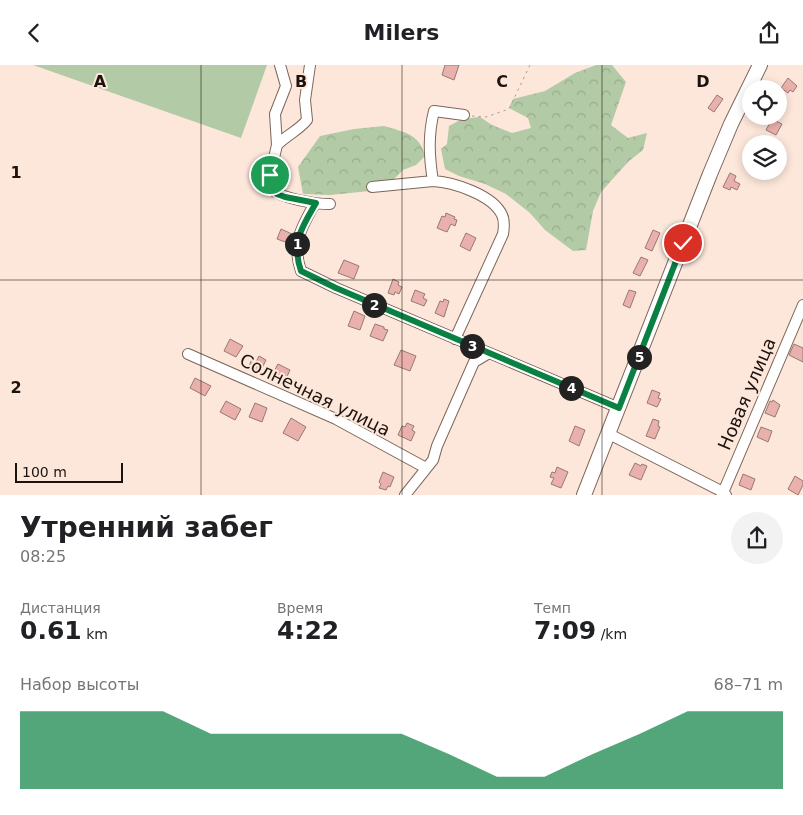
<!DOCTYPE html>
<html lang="ru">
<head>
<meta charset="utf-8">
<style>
  :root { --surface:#fff; --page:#f2f2f2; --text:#202124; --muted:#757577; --accent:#0b8043 }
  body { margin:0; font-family:"DejaVu Sans",sans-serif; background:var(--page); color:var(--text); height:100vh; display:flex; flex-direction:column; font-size:19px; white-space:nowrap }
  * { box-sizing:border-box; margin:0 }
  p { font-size:16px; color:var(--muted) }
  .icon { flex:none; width:28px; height:28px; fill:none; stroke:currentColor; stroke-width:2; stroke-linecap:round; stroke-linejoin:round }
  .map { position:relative; height:430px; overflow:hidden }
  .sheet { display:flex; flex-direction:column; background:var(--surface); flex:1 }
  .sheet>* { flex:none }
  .buttons { position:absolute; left:742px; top:15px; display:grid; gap:10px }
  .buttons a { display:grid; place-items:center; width:45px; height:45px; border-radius:50%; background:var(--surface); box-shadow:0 2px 8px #0003; font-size:25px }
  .scale { position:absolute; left:15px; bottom:12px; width:108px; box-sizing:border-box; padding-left:5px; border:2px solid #1c130e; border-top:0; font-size:14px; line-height:18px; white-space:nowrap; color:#1c130e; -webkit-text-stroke:4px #fde7db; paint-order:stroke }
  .pin { position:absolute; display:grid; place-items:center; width:42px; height:42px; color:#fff; margin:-21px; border:2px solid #fff; border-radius:50%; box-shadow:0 1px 5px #0007 }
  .km { position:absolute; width:25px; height:25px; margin:-12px; border-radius:50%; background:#222; color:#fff; font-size:14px; line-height:25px; text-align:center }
  .round { display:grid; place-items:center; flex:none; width:52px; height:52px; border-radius:26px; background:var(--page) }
  .overview { display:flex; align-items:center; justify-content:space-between; height:85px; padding:0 20px }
  h1 { font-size:28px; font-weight:800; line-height:38px }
  .figures { display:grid; grid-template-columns:repeat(3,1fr); gap:8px; height:85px; padding:5px 20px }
  .figures div { display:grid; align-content:center }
  .figures b { font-size:25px; font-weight:800 }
  .figures small { font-size:14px; font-weight:400 }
  .figures p { font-size:14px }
  .chart { height:140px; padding:10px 20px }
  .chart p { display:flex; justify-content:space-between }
  .chart svg { width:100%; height:90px; margin-top:5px; fill:var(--accent); opacity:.7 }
  header { display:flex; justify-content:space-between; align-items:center; height:65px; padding:0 20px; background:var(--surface); font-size:22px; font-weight:800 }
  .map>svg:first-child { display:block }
</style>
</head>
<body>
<header><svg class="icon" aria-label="back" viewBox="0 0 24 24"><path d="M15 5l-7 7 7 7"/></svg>Milers<svg class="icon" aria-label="share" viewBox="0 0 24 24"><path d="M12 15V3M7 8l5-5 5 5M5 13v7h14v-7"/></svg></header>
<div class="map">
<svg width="803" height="430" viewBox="0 0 803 430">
  <defs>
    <pattern id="forest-crowns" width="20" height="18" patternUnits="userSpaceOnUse" patternTransform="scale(1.25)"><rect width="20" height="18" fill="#b2caa5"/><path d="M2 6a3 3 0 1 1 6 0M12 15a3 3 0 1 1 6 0" fill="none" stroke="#98ad8d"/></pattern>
  </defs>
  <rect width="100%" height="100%" fill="#fde7db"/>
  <path fill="url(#forest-crowns)" d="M596 0H612L626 17 611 60 628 73 647 68 643 85 629 96 601 127 593 146 586 185 573 186 545 165 530 148 506 129 485 119 459 111 445 104 441 84 447 79 449 61 462 54 480 52 492 60 512 68 531 63 528 53 509 43 513 34 545 26 575 8Z
    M384 61C404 67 420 69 425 91L416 100 403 105 392 116 380 125 330 130 303 129 298 102 320 71 354 64Z"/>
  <path fill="#b2caa5" d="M33 0H267L241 73Z"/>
  <path fill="#eab0ab" stroke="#967976" d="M445 0H459L454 15 442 10Z
    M788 13 797 21 793 27 790 25 788 28 781 23Z
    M717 30 723 34 714 47 708 43Z
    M772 54 782 59 776 70 766 65Z
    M730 108 736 111 734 116 740 119 737 125 731 122 730 125 723 122Z
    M446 148 455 152 454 154 457 155 455 161 451 159 447 167 437 163 442 151 445 152Z
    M281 164 292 169 288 178 277 174Z
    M653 165 660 168 652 186 645 183Z
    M466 168 476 173 470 186 460 181Z
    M641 192 648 195 640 211 633 208Z
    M344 195 359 201 354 214 338 208Z
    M393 214 399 217 398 220 402 222 399 229 395 227 394 230 388 228Z
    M415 225 425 229 423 233 427 235 424 241 411 236Z
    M629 225 636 227 630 243 623 240Z
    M444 234 449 236 444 252 435 248 440 236 443 237Z
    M354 246 365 251 360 265 348 261Z
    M375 259 384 262V264L388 265 383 276 370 271Z
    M230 274 243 281 236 292 224 286Z
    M794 279 803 283V297L789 290Z
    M401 285 416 291 410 306 394 300Z
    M259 291 266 295 260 307 249 301 252 294 256 297Z
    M278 299 290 305 285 316 272 310Z
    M195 313 211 321 205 331 190 323Z
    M652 325 660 328 658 333 661 334 657 342 647 338Z
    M773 335 780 340 775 352 765 348 770 336 772 337Z
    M226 336 241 344 235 355 220 347Z
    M255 338 267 343 262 357 249 352Z
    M291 353 306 362 298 376 283 368Z
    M653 354 659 356 658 361 660 362 655 374 646 371Z
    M407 358 414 361 412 365 415 367 411 376 398 370 402 361 405 362Z
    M575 361 585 365 579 381 569 376Z
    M761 362 772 366 768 377 757 372Z
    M635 398 641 401 642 399 647 401 641 415 629 410Z
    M557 402 568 407 561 423 551 419 554 413 550 412 552 407 555 408Z
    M383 407 394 412 390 422 388 421 386 425 379 423 381 419 379 417Z
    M743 409 755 414 751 425 739 420Z
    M795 411 803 416V420L798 430 788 424Z"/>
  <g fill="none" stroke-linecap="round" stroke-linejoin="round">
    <defs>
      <path id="minor" d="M280 0 286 21 275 49 277 80 270 110 271 124C283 134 315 139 330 139
        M277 80C287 70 299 65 307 55L305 35 310 0
        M372 122 433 116
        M315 138C302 162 291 177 301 206L336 223 619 343
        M455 274 503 169C504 163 505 156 502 150 493 130 453 117 433 116 429 91 428 70 434 46L464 50
        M188 289 336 354 426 403
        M609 369 723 427 726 430
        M405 430 433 395 437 381 474 297 489 288
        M722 430 803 240"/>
      <path id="major" d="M584 430 710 109 731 59 760 0"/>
    </defs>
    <use href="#minor" stroke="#7d6659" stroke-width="12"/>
    <use href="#major" stroke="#7d6659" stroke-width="16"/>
    <path stroke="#af9d94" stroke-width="1" stroke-dasharray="2.5 4" stroke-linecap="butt" d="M472 51 486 52 509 44 530 0"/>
    <use href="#minor" stroke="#fff" stroke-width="10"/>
    <use href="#major" stroke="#fff" stroke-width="14"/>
  </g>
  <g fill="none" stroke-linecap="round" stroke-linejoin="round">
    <defs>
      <path id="route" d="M270 110 272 124 277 129 285 132 316 138C302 162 291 177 301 206L336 223 619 343 683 178"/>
    </defs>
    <use href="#route" stroke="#fff" stroke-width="10"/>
    <use href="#route" stroke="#0b8043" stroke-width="6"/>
  </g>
  <path fill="none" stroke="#1c130e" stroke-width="1" stroke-opacity="0.55" d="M201 0V430M402 0V430M602 0V430M0 215H803"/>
  <g text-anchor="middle" stroke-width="4" stroke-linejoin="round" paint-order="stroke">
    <g font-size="18" fill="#1c130e" stroke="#fde7db">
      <text transform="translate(747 329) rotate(-67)" y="6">Новая улица</text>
      <text transform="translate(315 330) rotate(26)" y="6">Солнечная улица</text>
    </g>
  </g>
  <g font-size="16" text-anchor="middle" font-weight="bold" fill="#1c130e" stroke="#fde7db" stroke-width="4" stroke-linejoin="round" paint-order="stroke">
    <text x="100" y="22">A</text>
    <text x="301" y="22">B</text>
    <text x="502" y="22">C</text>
    <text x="703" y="22">D</text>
    <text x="16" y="113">1</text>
    <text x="16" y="328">2</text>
  </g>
</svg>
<div class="buttons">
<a><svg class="icon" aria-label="locate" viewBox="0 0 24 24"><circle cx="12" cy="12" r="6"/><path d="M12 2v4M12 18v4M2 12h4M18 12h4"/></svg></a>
<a><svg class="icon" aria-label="layers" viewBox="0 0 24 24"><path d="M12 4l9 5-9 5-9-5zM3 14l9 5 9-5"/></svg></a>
</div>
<div class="scale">100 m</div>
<div class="pin" style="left:270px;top:110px;background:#1e9e55"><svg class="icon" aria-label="arrive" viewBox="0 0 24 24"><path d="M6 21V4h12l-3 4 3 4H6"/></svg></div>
<div class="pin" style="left:683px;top:178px;background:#d93025"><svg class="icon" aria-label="check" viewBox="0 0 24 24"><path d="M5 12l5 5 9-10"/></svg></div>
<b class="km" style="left:297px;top:179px">1</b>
<b class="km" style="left:374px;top:240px">2</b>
<b class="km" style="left:472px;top:281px">3</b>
<b class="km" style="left:571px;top:323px">4</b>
<b class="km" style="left:639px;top:292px">5</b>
</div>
<section class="sheet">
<div class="overview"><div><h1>Утренний забег</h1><p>08:25</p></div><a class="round"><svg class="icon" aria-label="share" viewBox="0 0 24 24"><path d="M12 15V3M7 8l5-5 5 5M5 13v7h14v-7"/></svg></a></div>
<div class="figures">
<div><p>Дистанция</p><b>0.61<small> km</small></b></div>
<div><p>Время</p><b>4:22</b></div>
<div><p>Темп</p><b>7:09<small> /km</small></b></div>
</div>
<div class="chart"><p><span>Набор высоты</span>68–71 m</p>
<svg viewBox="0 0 160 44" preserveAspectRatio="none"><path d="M0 44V6L10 6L20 6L30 6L40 17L50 17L60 17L70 17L80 17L90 27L100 38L110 38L120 27L130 17L140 6L150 6L160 6V44z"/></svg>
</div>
</section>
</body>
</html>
